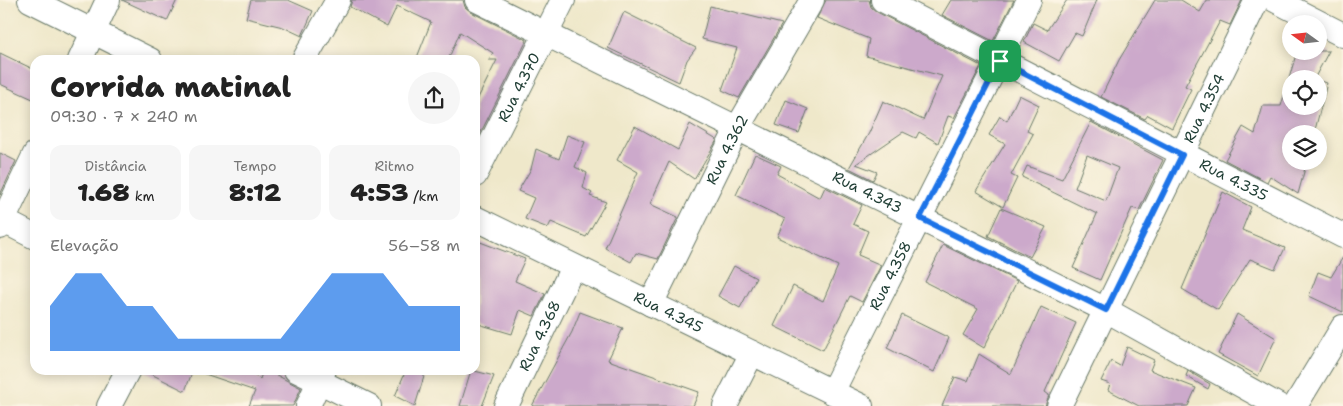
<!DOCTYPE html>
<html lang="pt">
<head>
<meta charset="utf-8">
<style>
  :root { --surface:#fff; --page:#f6f6f6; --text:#222; --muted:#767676; --accent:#1a73e8 }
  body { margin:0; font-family:"Shantell Sans",sans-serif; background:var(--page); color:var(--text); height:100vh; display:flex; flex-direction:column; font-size:19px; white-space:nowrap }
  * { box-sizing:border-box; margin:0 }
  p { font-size:16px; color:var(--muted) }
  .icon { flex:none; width:28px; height:28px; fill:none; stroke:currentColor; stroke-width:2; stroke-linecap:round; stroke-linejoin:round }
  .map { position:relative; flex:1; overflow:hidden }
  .side { position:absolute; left:30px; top:55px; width:450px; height:320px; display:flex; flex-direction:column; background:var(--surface); border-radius:15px; box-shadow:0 2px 12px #0003 }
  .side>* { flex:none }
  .needle { width:32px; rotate:285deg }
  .tools { position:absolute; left:1282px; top:15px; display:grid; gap:10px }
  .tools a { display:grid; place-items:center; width:45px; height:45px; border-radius:50%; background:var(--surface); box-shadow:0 2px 12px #0003; font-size:25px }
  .pin { position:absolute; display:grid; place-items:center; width:42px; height:42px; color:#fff; margin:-21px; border-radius:10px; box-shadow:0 2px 8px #0006 }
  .round { display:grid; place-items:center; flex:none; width:52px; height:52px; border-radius:26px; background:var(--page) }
  .headline { display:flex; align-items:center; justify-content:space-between; height:85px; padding:0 20px }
  h1 { font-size:28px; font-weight:800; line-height:38px }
  .metrics { display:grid; grid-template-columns:repeat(3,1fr); gap:8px; height:85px; padding:5px 20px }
  .metrics div { display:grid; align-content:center; border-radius:12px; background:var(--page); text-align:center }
  .metrics b { font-size:25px; font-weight:800 }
  .metrics small { font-size:14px; font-weight:400 }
  .metrics p { font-size:14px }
  .chart { height:140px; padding:10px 20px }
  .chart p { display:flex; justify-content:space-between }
  .chart svg { width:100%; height:90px; margin-top:5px; fill:var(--accent); opacity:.7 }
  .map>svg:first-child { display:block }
</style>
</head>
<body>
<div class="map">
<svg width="1343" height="406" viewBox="0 0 1343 406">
  <rect width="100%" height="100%" fill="#fcf5e5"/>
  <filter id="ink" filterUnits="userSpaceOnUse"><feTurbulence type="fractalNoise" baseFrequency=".02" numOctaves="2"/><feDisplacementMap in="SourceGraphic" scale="10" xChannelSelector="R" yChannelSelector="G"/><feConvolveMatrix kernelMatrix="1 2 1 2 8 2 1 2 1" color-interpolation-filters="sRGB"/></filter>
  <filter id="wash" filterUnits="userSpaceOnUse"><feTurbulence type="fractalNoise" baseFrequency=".0096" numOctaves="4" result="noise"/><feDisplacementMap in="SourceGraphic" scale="20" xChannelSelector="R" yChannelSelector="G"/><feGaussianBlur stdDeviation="1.12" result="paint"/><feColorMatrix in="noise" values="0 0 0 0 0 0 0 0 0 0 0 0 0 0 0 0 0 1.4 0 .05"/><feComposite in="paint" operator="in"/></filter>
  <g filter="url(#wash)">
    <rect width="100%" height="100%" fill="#efe8ca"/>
    <g id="blocks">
      <path fill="#cca9cb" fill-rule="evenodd" d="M122 0H177L167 21Z
        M251 0H288L313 11 302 36 283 27 246 18Z
        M352 0H463L465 7 471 12 527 40 475 144V104L497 60H489L493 53 460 32 448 60H416L431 22 397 6 387 27 350 7Z
        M826 0H869L871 7 877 12 981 66 954 118 948 116 938 143 919 132 916 138 903 132 856 164 877 172 873 180 849 168 869 133 883 101 923 120 942 76 866 56 869 39 817 18Z
        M951 0H1014L993 41 942 15Z
        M1067 0H1097L1082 36 1075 33 1059 61 1024 42 1033 23 1047 30Z
        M1155 0H1181L1200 12 1207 0H1242L1230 25 1220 21 1185 86 1191 89 1172 128 1148 115 1145 119 1101 97 1119 60Z
        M710 6 782 24 739 98 722 90 737 48 702 39Z
        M624 12 696 48 687 60 679 82 608 48Z
        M1297 51H1329L1314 79H1291V106H1319V81L1327 83 1314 134H1291V161H1307L1298 194 1270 176 1267 182 1225 160 1243 127 1255 134 1263 106H1281Z
        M0 53 35 70V100L0 84Z
        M1019 95 1039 105 1027 131 1033 134 1011 175 1017 178 1003 207 976 191 1005 144 989 135 1000 116 1007 121Z
        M786 100 808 109 799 133 776 125Z
        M1091 122 1163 160 1139 210 1132 208 1100 280 1073 268 1097 214 1022 177 1027 166 1062 179ZM1087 155 1118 168 1106 201 1075 188Z
        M690 124 717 140 694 179 669 162 650 204 678 217 658 259 636 253 631 262 605 248 638 172 617 160 635 126 678 150Z
        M567 135 585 142 575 167 587 173 583 188 592 193 590 196 606 202 586 237 551 222 548 228 525 219 534 198 518 191 531 169 536 149 559 159Z
        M0 153 16 161 0 195Z
        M755 154 781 166 777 174 820 198 825 187 862 205 853 224 868 231 858 255 881 265 862 302 850 296 823 350 774 326 793 286 823 301 838 266 777 237 785 219 736 195Z
        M1223 192 1251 207 1242 230 1285 248 1275 269 1250 259 1218 310 1182 289Z
        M1001 208 1046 227 1030 257 988 236Z
        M475 240 525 259 515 281 545 294 534 316 520 310 512 334 475 323Z
        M943 245 1017 281 984 348 963 335 978 309 925 282Z
        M1343 257V312L1309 296 1318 272 1331 277Z
        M734 266 756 278 740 308 718 296Z
        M1041 307 1076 323 1045 392 1049 395 1045 406H942L955 377 968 381 979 354 1011 374Z
        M580 312 623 328 608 360 699 392 693 406H532L572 332Z
        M1237 314 1276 338 1258 376 1218 354Z
        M902 315 949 338 934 372 887 348Z
        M1127 347 1154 360 1150 370 1196 388 1188 406H1139L1108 390 1110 384 1101 381 1111 361 1120 366Z
        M143 370H193L185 391Z
        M203 370H245L260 379 263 370H267L301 388 293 406H249L255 391 202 373Z
        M406 370H426L415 406 395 396Z
        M471 370 494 376 482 406H460Z
        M1188 371 1210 384 1208 389 1186 376Z"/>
    </g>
  </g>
  <g filter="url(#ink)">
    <use href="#blocks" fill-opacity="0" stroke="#687968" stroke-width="1"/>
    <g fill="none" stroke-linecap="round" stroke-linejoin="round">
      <defs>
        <g id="minor">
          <path d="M30 0 150 60"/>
          <path id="s1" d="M477 0 1106 310 1279 406"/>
          <path id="s2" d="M883 0 1343 236"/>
          <path d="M1275 0 1343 35"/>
          <path d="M80 60 108 0"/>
          <path d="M304 60 338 0"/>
          <path id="s3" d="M475 175 563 0"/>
          <path id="s4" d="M475 218 861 406"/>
          <path d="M0 219 35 237"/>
          <path d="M0 227 35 154"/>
          <path id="s5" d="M651 304 738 127 812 0"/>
          <path d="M296 370 369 406"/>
          <path id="s6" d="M832 392 1029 0"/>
          <path d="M109 406 128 370"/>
          <path d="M308 406 324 370"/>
          <path id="s7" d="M506 406 573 267"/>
          <path d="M725 406 752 353"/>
          <path id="s8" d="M1059 406 1257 0"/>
          <path d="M1295 406 1343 327"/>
        </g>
      </defs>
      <use href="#minor" stroke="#687968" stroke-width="26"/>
      <use href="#minor" stroke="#fff" stroke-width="24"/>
    </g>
  </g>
  <g fill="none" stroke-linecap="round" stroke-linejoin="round" filter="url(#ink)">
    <defs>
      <path id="route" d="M1000 61 1182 155 1106 310 920 218Z"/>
    </defs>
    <use href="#route" stroke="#fff" stroke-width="10"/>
    <use href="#route" stroke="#1a73e8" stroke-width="6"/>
  </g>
  <g text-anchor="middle" stroke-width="4" stroke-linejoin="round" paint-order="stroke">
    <g font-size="15" fill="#1f3d34" stroke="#fcf5e5">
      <text dy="5" stroke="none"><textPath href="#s3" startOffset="98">Rua 4.370</textPath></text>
      <text dy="5" stroke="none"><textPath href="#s8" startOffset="331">Rua 4.354</textPath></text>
      <text dy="5" stroke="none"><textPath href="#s5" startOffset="172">Rua 4.362</textPath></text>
      <text dy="5" stroke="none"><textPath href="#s2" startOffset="394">Rua 4.335</textPath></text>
      <text dy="5" stroke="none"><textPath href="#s1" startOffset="435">Rua 4.343</textPath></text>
      <text dy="5" stroke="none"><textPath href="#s6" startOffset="130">Rua 4.358</textPath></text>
      <text dy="5" stroke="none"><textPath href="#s4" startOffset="215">Rua 4.345</textPath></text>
      <text dy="5" stroke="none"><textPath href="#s7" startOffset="78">Rua 4.368</textPath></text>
    </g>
  </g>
</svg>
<div class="tools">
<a><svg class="needle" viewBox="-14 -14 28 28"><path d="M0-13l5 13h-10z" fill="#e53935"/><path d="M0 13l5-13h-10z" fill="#767676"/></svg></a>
<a><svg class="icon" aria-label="locate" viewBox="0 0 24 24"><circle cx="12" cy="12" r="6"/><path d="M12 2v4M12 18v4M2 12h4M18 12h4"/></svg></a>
<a><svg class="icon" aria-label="layers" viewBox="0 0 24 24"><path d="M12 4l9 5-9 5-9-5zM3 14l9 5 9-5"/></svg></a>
</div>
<div class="pin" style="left:1000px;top:61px;background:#1e9e55"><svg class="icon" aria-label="arrive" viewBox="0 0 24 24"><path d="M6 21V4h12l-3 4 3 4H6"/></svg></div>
<section class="side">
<div class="headline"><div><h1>Corrida matinal</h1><p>09:30 · 7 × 240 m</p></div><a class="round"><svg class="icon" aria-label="share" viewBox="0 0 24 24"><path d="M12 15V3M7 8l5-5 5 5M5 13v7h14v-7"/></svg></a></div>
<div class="metrics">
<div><p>Distância</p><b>1.68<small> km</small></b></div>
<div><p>Tempo</p><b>8:12</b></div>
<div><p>Ritmo</p><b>4:53<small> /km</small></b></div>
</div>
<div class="chart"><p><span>Elevação</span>56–58 m</p>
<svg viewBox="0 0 160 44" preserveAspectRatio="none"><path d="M0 44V22L10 6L20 6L30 22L40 22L50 38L60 38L70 38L80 38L90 38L100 22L110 6L120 6L130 6L140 22L150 22L160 22V44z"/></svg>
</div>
</section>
</div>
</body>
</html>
